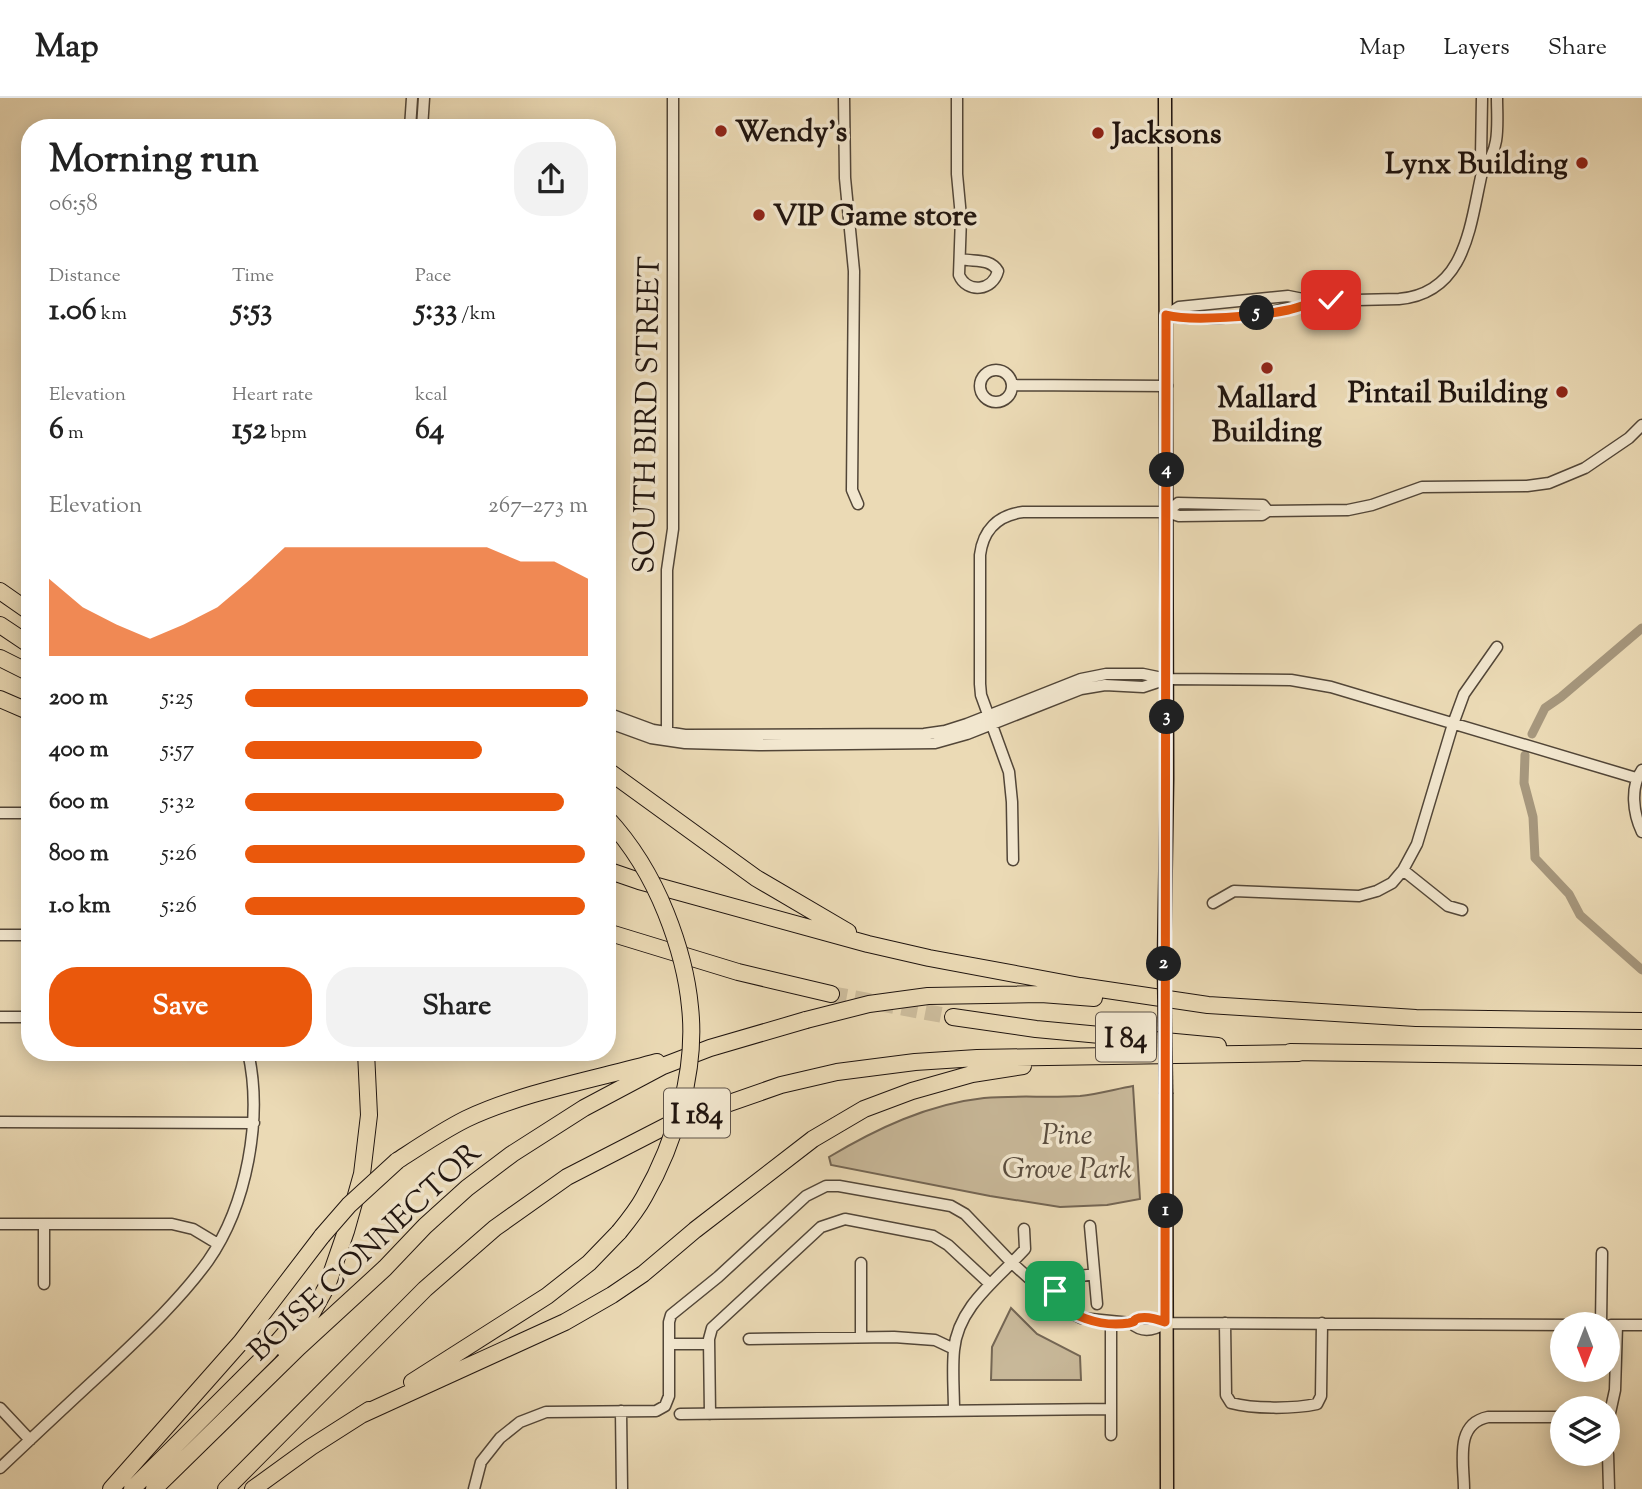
<!DOCTYPE html>
<html lang="en">
<head>
<meta charset="utf-8">
<style>
  :root { --surface:#fff; --page:#f2f2f2; --text:#222; --muted:#767676; --line:#e0e0e0; --accent:#ea580c }
  body { margin:0; font-family:"Sorts Mill Goudy",serif; background:var(--page); color:var(--text); height:100vh; display:flex; flex-direction:column; font-size:26px; white-space:nowrap }
  * { box-sizing:border-box; margin:0 }
  p { font-size:23px; color:var(--muted) }
  .icon { flex:none; width:38px; height:38px; fill:none; stroke:currentColor; stroke-width:2; stroke-linecap:round; stroke-linejoin:round }
  .map { position:relative; flex:1; overflow:hidden }
  .panel { position:absolute; left:21px; top:21px; width:595px; height:942px; display:flex; flex-direction:column; background:var(--surface); border-radius:28px; box-shadow:0 4px 18px #0003 }
  .panel>* { flex:none }
  .needle { width:46px; rotate:180deg }
  .controls { position:absolute; left:1550px; top:1214px; display:grid; gap:14px }
  .controls a { display:grid; place-items:center; width:70px; height:70px; border-radius:50%; background:var(--surface); box-shadow:0 4px 18px #0003; font-size:35px }
  .pin { position:absolute; display:grid; place-items:center; width:60px; height:60px; color:#fff; margin:-30px; border-radius:14px; box-shadow:0 4px 10px #0006 }
  .km { position:absolute; width:35px; height:35px; margin:-18px; border-radius:50%; background:#222; color:#fff; font-size:19px; line-height:35px; text-align:center }
  .round { display:grid; place-items:center; flex:none; width:74px; height:74px; border-radius:28px; background:var(--page) }
  .head { display:flex; align-items:center; justify-content:space-between; height:119px; padding:0 28px }
  h1 { font-size:38px; font-weight:700; line-height:52px }
  .figures { display:grid; grid-template-columns:repeat(3,1fr); gap:10px; height:119px; padding:7px 28px }
  .figures div { display:grid; align-content:center }
  .figures b { font-size:30px; font-weight:700 }
  .figures small { font-size:19px; font-weight:400 }
  .figures p { font-size:19px }
  .chart { height:196px; padding:14px 28px }
  .chart p { display:flex; justify-content:space-between }
  .chart svg { width:100%; height:126px; margin-top:7px; fill:var(--accent); opacity:.7 }
  .cta { display:flex; gap:14px; margin-top:auto; padding:14px 28px }
  .cta a { flex:1; height:80px; border-radius:28px; background:var(--accent); color:#fff; font-size:28px; font-weight:700; line-height:80px; text-align:center }
  .cta a+a { background:var(--page); color:var(--text) }
  ul { padding:0 28px; list-style:none; font-size:23px }
  li { display:grid; grid-template-columns:112px 84px 1fr; align-items:center; height:52px }
  li i { height:18px; border-radius:9px; background:var(--accent) }
  header { display:flex; align-items:center; gap:42px; box-sizing:border-box; height:98px; padding:0 35px; background:var(--surface); border-bottom:2px solid var(--line) }
  header strong { font-size:33px }
  nav { display:flex; gap:38px; margin-inline-start:auto; font-size:24px }
  .map>svg:first-child { display:block }
</style>
</head>
<body>
<header>
<strong>Map</strong>
<nav><a>Map</a><a>Layers</a><a>Share</a></nav>
</header>
<div class="map">
<svg width="1642" height="1391" viewBox="0 0 1642 1391">
  <rect width="100%" height="100%" fill="#ebdab5"/>
  <filter id="stains"><feTurbulence type="fractalNoise" baseFrequency=".00286" numOctaves="4"/><feColorMatrix values="0 0 0 0 .2 0 0 0 0 .09 0 0 0 0 .02 0 0 0 .5 -.17"/></filter>
  <radialGradient id="worn" r=".72"><stop offset=".6" stop-color="#630" stop-opacity="0"/><stop offset="1" stop-color="#630" stop-opacity=".3"/></radialGradient>
  <path fill="#c8b899" stroke="#746654" stroke-width="2" d="M1133 988 1140 1101 1107 1107 1060 1109 990 1098 831 1067 829 1059C876 1031 928 1006 984 1000 1016 997 1048 1000 1080 998 1098 996 1116 991 1133 988Z
    M1011 1210 1037 1236 1080 1258 1081 1282H991L992 1249Z"/>
  <g fill="none" stroke-linecap="round" stroke-linejoin="round">
    <path stroke="#a6977d" stroke-width="9" d="M1532 636 1545 610 1561 599 1642 530
      M1525 657 1524 685 1533 719 1535 760 1569 796 1580 817 1642 872"/>
    <path stroke="#ccbc9c" stroke-width="16" stroke-dasharray="16 8" stroke-linecap="butt" d="M831 896 953 919"/>
    <defs>
      <path id="minor" d="M844 0 845 80 854 173 852 392 858 406
        M957 0V76L961 119 959 177C967 196 993 193 998 173 990 160 975 164 961 161
        M1482 0 1481 59 1483 70C1501 52 1497 24 1497 0
        M410 30 412 0
        M422 30 424 0
        M1166 217 1179 209 1288 198 1313 203 1399 201C1468 195 1470 124 1483 70
        M1166 217C1201 226 1277 216 1311 204
        M980 288a16 16 0 1 1 32 0a16 16 0 1 1-32 0Z
        M1012 287 1167 288
        M1167 414 1178 405 1263 407 1268 413
        M607 615 653 632 685 637 924 636 945 633 967 626 1081 581 1106 576H1143L1167 581 1291 582 1331 589 1636 680
        M607 624 651 640 685 645 759 647 935 645 967 636 1081 591 1105 587 1143 589 1164 582
        M667 635V472L673 431V0
        M1642 672C1630 689 1633 715 1642 734
        M0 715H30
        M1013 762 1012 704 1009 674 981 597 980 586V457C983 432 998 417 1023 414H1167L1179 418 1262 417 1268 413 1348 412 1372 407 1422 389 1527 388 1549 385 1585 370 1629 340 1642 327
        M1403 772 1448 808 1462 812
        M1213 805 1234 793 1359 798 1377 793 1392 785 1403 772 1417 746 1453 626 1464 596 1497 549
        M0 837H30
        M0 919H30
        M0 1024 254 1025
        M0 1126H172L193 1131 218 1146
        M1090 1128 1097 1206
        M861 1165V1239
        M44 1186V1126
        M1048 1199 1067 1180 1094 1176
        M1111 1224V1337
        M1165 1225C1153 1233 1142 1235 1131 1225 1142 1217 1153 1219 1165 1225L1578 1227
        M1225 1225 1226 1297 1231 1305C1254 1311 1293 1311 1317 1306L1321 1298 1322 1225
        M1601 1227 1602 1155
        M1611 1227H1642
        M749 1241 894 1239 935 1242 954 1251
        M669 1246H709
        M0 1310 30 1342
        M621 1313 622 1391
        M954 1313C954 1293 952 1272 954 1252 958 1208 998 1181 1025 1151L1024 1131
        M680 1316 1111 1311
        M710 1316 709 1241 712 1230 821 1129 845 1121 933 1138 948 1147 990 1186
        M1608 1324 1615 1292 1617 1227
        M1608 1356 1609 1391
        M0 1370C35 1337 70 1304 105 1272 141 1238 179 1203 208 1163 247 1107 263 1020 248 954
        M474 1391 481 1364 500 1340 520 1324 546 1314 656 1313 665 1308 669 1298V1224L671 1217 718 1179 806 1098 826 1088H839L951 1108 965 1116 1012 1165 1063 1211 1081 1220 1131 1225
        M1464 1391C1464 1365 1454 1326 1488 1319H1563"/>
      <path id="major" d="M1164 865 1167 681 1165 0
        M1166 996 1167 1391"/>
      <path id="highway" d="M0 493 30 514
        M0 527 30 547
        M0 560 30 575
        M0 601 30 614
        M607 672 756 780 848 834
        M607 772 639 783 868 846 929 860 1080 888 1208 907 1416 920 1642 923
        M607 834 738 874 831 896
        M988 897 1041 896 1094 900
        M953 919 1036 931 1218 948
        M1290 954 1642 959
        M397 1063C420 1048 442 1033 466 1021 523 994 596 981 657 964
        M285 1252 306 1226 327 1188 346 1133 362 1076 369 1017 366 954
        M412 1284 547 1198 589 1165 619 1134
        M361 1317 565 1224 612 1197 643 1176 695 1132 813 1041 864 1011 912 993 972 976 1023 968
        M111 1391 241 1244 322 1138
        M132 1391 269 1254 289 1231
        M154 1391 299 1249 385 1170 425 1128 467 1090 512 1056 584 1010 663 968 710 950 806 922
        M226 1391 425 1191 495 1130 567 1079 672 1025 781 987 837 974 915 964 977 960 1299 955
        M253 1391 311 1349 369 1312"/>
    </defs>
    <use href="#minor" stroke="#524638" stroke-width="13"/>
    <use href="#major" stroke="#1f140f" stroke-width="15"/>
    <use href="#highway" stroke="#1f140f" stroke-width="18"/>
    <use href="#minor" stroke="#f2e7cf" stroke-width="10"/>
    <use href="#major" stroke="#ebdab5" stroke-width="12"/>
    <use href="#highway" stroke="#ebdab5" stroke-width="16"/>
    <defs>
      <path id="major-bridge" d="M1164 865 1166 996"/>
      <path id="highway-bridge" d="M607 720C633 748 652 780 666 815 678 845 687 876 690 909 697 972 675 1045 644 1099 637 1112 628 1123 619 1134
        M806 922 869 906 928 898 988 897
        M322 1138 349 1107 397 1063"/>
    </defs>
    <use href="#major-bridge" stroke="#1f140f" stroke-width="15" stroke-linecap="butt"/>
    <use href="#highway-bridge" stroke="#1f140f" stroke-width="18" stroke-linecap="butt"/>
    <use href="#major-bridge" stroke="#ebdab5" stroke-width="12"/>
    <use href="#highway-bridge" stroke="#ebdab5" stroke-width="16"/>
  </g>
  <g fill="none" stroke-linecap="round" stroke-linejoin="round">
    <defs>
      <path id="route" d="M1055 1193 1048 1199C1070 1217 1099 1230 1129 1225 1139 1223 1129 1223 1139 1220 1148 1218 1157 1221 1165 1224L1166 217C1192 224 1260 218 1288 212 1303 209 1314 202 1331 202"/>
    </defs>
    <use href="#route" stroke="#fff" stroke-width="14"/>
    <use href="#route" stroke="#ea580c" stroke-width="9"/>
  </g>
  <g fill="#8f2418" stroke="#f2e7cf" stroke-width="2.5">
    <circle cx="721" cy="33" r="7"/>
    <circle cx="1098" cy="35" r="7"/>
    <circle cx="1582" cy="65" r="7"/>
    <circle cx="759" cy="117" r="7"/>
    <circle cx="1267" cy="270" r="7"/>
    <circle cx="1562" cy="294" r="7"/>
  </g>
  <g text-anchor="middle" stroke-width="7" stroke-linejoin="round" paint-order="stroke">
    <g fill="#f2e7cf" stroke="#5e5349" stroke-width="2">
      <rect x="1096" y="914.5" width="60" height="49" rx="5"/>
      <rect x="664" y="990.5" width="66" height="49" rx="5"/>
    </g>
    <g font-size="28" font-weight="bold" fill="#1f140f">
      <text x="1126" y="949">I 84</text>
      <text x="697" y="1025">I 184</text>
    </g>
    <g font-size="30" font-weight="bold" fill="#1f140f" stroke="#f2e7cf" text-anchor="start">
      <text x="735" y="43">Wendy's</text>
      <text x="1112" y="45">Jacksons</text>
      <text x="1568" y="75" text-anchor="end">Lynx Building</text>
      <text x="773" y="127">VIP Game store</text>
      <text x="1548" y="304" text-anchor="end">Pintail Building</text>
      <text x="1267" y="309" text-anchor="middle">Mallard<tspan x="1267" dy="34">Building</tspan></text>
    </g>
    <g font-size="30" fill="#1f140f" stroke="#f2e7cf">
      <text transform="translate(646 317) rotate(-89)" y="10">SOUTH BIRD STREET</text>
      <text transform="translate(364 1153) rotate(-43)" y="10">BOISE CONNECTOR</text>
    </g>
    <g font-size="30" font-style="italic" fill="#5a4d3f" stroke="#f2e7cf">
      <text x="1067" y="1046">Pine<tspan x="1067" dy="34">Grove Park</tspan></text>
    </g>
  </g>
  <rect width="100%" height="100%" filter="url(#stains)"/>
  <rect width="100%" height="100%" fill="url(#worn)"/>
</svg>
<div class="controls">
<a><svg class="needle" viewBox="-14 -14 28 28"><path d="M0-13l5 13h-10z" fill="#e53935"/><path d="M0 13l5-13h-10z" fill="#767676"/></svg></a>
<a><svg class="icon" aria-label="layers" viewBox="0 0 24 24"><path d="M12 4l9 5-9 5-9-5zM3 14l9 5 9-5"/></svg></a>
</div>
<div class="pin" style="left:1055px;top:1193px;background:#1e9e55"><svg class="icon" aria-label="arrive" viewBox="0 0 24 24"><path d="M6 21V4h12l-3 4 3 4H6"/></svg></div>
<div class="pin" style="left:1331px;top:202px;background:#d93025"><svg class="icon" aria-label="check" viewBox="0 0 24 24"><path d="M5 12l5 5 9-10"/></svg></div>
<b class="km" style="left:1166px;top:1113px">1</b>
<b class="km" style="left:1164px;top:866px">2</b>
<b class="km" style="left:1167px;top:619px">3</b>
<b class="km" style="left:1167px;top:372px">4</b>
<b class="km" style="left:1257px;top:215px">5</b>
<section class="panel">
<div class="head"><div><h1>Morning run</h1><p>06:58</p></div><a class="round"><svg class="icon" aria-label="share" viewBox="0 0 24 24"><path d="M12 15V3M7 8l5-5 5 5M5 13v7h14v-7"/></svg></a></div>
<div class="figures">
<div><p>Distance</p><b>1.06<small> km</small></b></div>
<div><p>Time</p><b>5:53</b></div>
<div><p>Pace</p><b>5:33<small> /km</small></b></div>
</div>
<div class="figures">
<div><p>Elevation</p><b>6<small> m</small></b></div>
<div><p>Heart rate</p><b>152<small> bpm</small></b></div>
<div><p>kcal</p><b>64</b></div>
</div>
<div class="chart"><p><span>Elevation</span>267–273 m</p>
<svg viewBox="0 0 160 44" preserveAspectRatio="none"><path d="M0 44V17L10 27L20 33L30 38L40 33L50 27L60 17L70 6L80 6L90 6L100 6L110 6L120 6L130 6L140 11L150 11L160 17V44z"/></svg>
</div>
<ul>
<li><b>200 m</b>5:25<i style="width:100%"></i></li>
<li><b>400 m</b>5:57<i style="width:69%"></i></li>
<li><b>600 m</b>5:32<i style="width:93%"></i></li>
<li><b>800 m</b>5:26<i style="width:99%"></i></li>
<li><b>1.0 km</b>5:26<i style="width:99%"></i></li>
</ul>
<div class="cta"><a>Save</a><a>Share</a></div>
</section>
</div>
</body>
</html>
